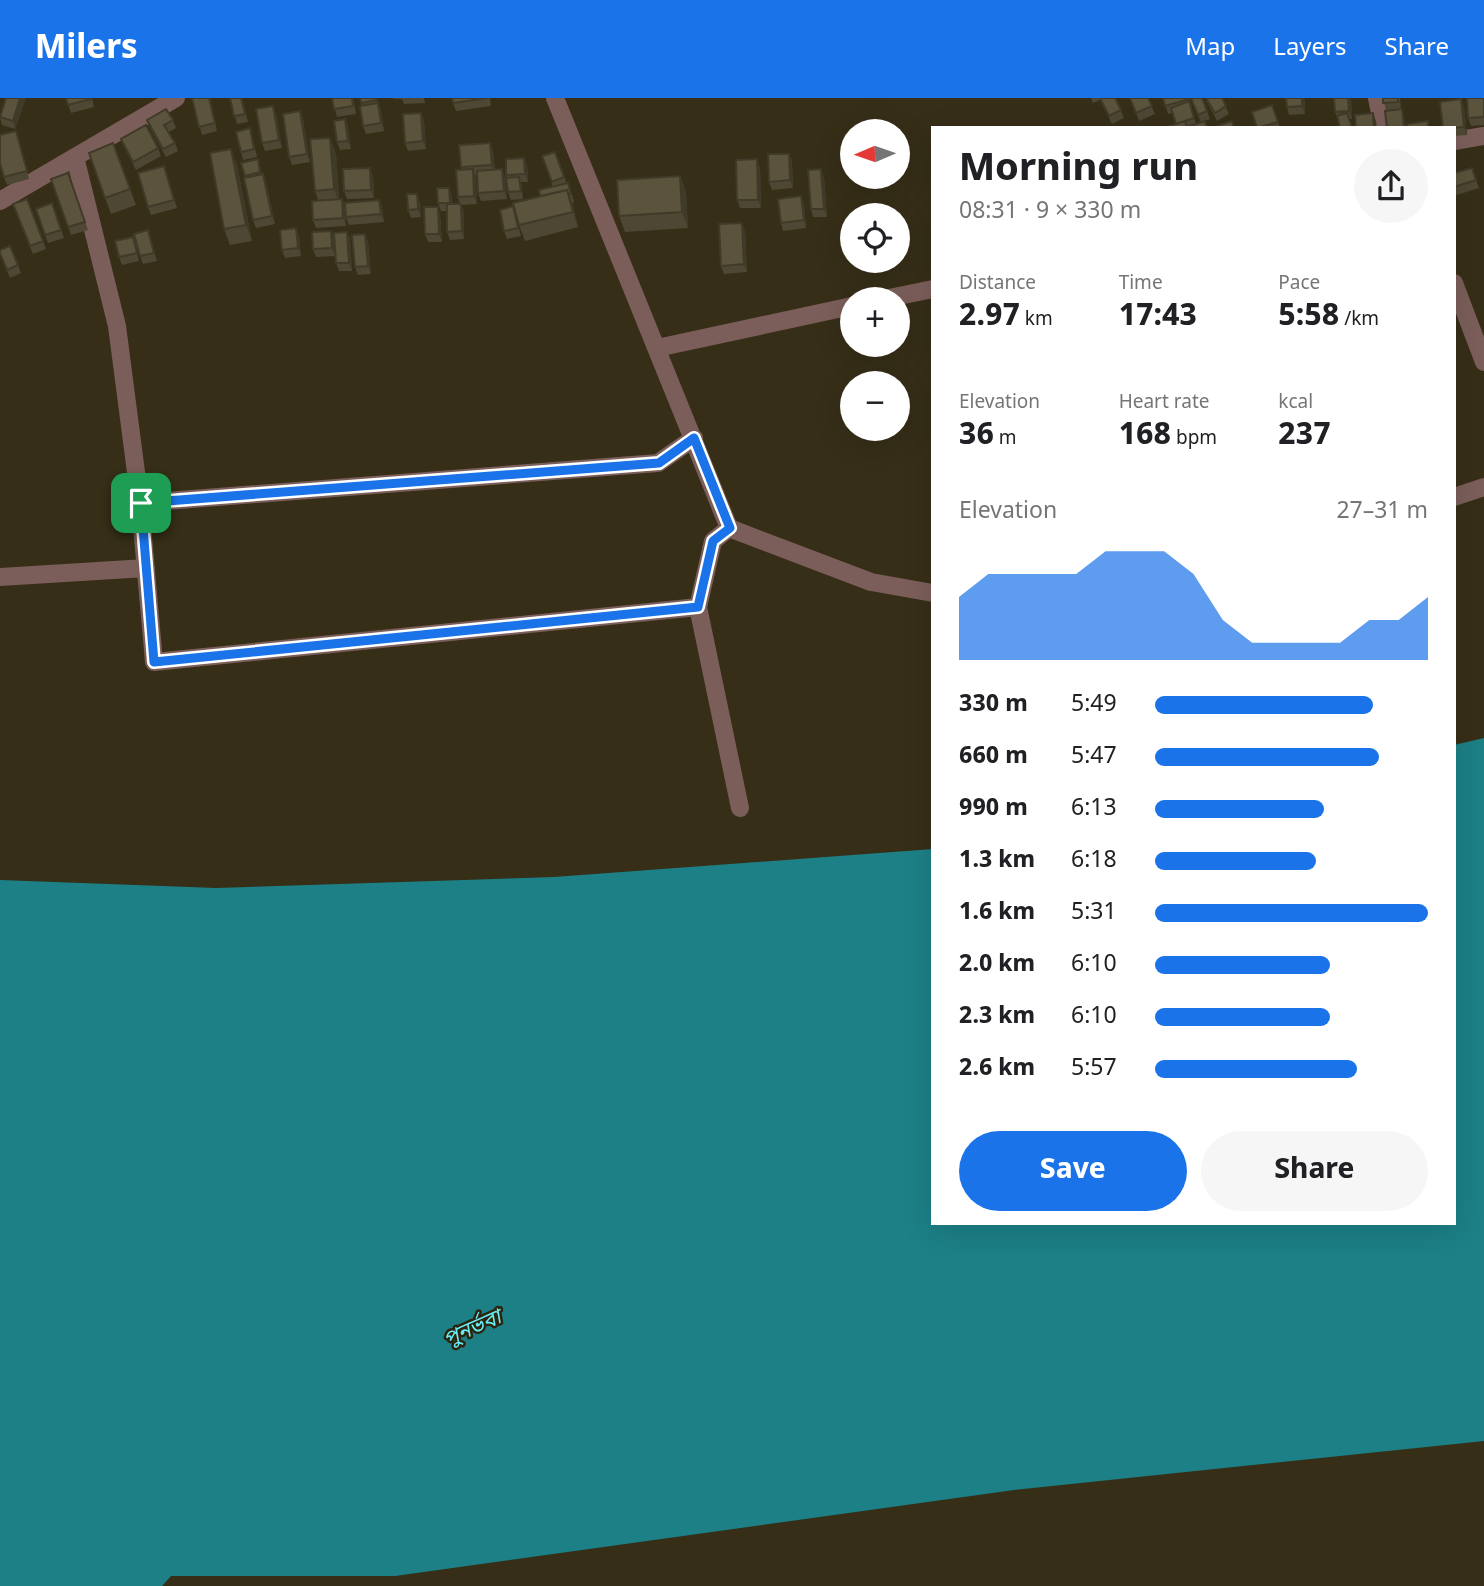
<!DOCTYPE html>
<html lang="en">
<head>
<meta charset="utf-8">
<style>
  :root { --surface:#fff; --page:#f6f6f6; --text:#202124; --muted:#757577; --accent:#1a73e8 }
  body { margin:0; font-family:Georgia,"Noto Sans Bengali",serif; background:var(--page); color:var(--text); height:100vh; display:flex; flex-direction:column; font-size:26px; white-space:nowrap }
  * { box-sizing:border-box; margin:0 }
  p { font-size:23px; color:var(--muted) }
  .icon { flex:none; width:38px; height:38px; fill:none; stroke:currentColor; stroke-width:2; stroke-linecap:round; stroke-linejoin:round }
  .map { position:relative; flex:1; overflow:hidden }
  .details { position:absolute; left:931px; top:28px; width:525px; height:1099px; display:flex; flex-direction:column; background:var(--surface); border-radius:0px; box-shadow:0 7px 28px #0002 }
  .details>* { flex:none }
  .needle { width:46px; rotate:268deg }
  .buttons { position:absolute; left:840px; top:21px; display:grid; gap:14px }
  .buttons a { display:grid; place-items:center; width:70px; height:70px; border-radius:50%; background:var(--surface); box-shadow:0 7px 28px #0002; font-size:35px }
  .pin { position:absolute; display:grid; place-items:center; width:60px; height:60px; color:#fff; margin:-30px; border-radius:14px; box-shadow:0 4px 10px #0006 }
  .round { display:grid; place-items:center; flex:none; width:74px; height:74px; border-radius:37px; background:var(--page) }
  .head { display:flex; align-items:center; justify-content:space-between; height:119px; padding:0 28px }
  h1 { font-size:38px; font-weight:700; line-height:52px }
  .figures { display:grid; grid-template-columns:repeat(3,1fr); gap:10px; height:119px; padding:7px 28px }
  .figures div { display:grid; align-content:center }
  .figures b { font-size:30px; font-weight:700 }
  .figures small { font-size:19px; font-weight:400 }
  .figures p { font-size:19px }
  .chart { height:196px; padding:14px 28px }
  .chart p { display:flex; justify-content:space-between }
  .chart svg { width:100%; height:126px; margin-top:7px; fill:var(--accent); opacity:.7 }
  .button { display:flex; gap:14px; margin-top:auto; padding:14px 28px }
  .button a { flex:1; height:80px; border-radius:42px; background:var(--accent); color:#fff; font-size:28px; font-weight:700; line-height:80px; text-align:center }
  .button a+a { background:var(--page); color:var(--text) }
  ul { padding:0 28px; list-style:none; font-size:23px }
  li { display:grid; grid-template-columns:112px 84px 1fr; align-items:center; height:52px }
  li i { height:18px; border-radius:9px; background:var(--accent) }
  header { display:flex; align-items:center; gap:42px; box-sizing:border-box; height:98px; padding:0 35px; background:var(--accent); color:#fff }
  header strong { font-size:33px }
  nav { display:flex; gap:38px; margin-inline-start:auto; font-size:24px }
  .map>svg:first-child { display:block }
</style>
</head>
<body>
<header>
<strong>Milers</strong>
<nav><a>Map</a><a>Layers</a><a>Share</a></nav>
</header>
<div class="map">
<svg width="1484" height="1488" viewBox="0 0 1484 1488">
  <rect width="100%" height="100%" fill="#362e17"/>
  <path fill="#1c8086" d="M1484 640V1343L1014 1392 395 1478H171L162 1488H0V782L216 790 554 779 933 751V1125H1454V647Z"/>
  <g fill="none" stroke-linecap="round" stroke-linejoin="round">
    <path stroke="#7b5e59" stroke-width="18" d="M555 0 729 430 871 484 933 495
      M1377 0 1383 30
      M1454 43 1484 38
      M75 59 117 228 140 405 658 365 694 340
      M0 103 176 0
      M1454 185 1484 264
      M884 201 933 191
      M657 250 852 208
      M1454 399 1484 389
      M140 405 154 564 698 509 713 443 729 430
      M0 479 146 470
      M698 509 740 710"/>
  </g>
  <path fill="#4e4733" d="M6 0H26L15 31 2 27 0 20Z
    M66 0H92L94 9 71 15Z
    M192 0H210L217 33 202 37Z
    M230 0H242L248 24 237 26Z
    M332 0H353L356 16 337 19Z
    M360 0H377L381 13 384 33 366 36 363 28 362 8Z
    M393 0H424L425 5 404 6 402 1H393Z
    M490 0 491 8 456 13 453 5Z
    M1091 0H1115L1124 20 1112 26 1100 2 1093 5Z
    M1130 0H1148L1155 16 1139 23Z
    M1163 0H1189L1192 9H1191L1196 26 1201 25 1191 0H1202L1210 21 1204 23 1207 30H1167L1176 26 1172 15 1168 16Z
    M1205 0H1222L1229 16 1217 23Z
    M1334 0H1351L1352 21H1350L1340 30 1335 14Z
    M1383 0H1400L1401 11 1404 19 1406 30H1387L1386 13Z
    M1484 0V27L1471 28 1468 20Z
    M1305 2V16L1289 17 1287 9Z
    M1272 7 1280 30H1257Z
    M1464 9 1467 37 1454 38V30Z
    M300 13 303 21 310 64 292 67 289 59Z
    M421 15 424 23 426 51 408 53 405 45Z
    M276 16 282 50 265 53 262 45Z
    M345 21 348 29 351 51 340 52 337 44Z
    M147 22H173L176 30 169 34 175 45 178 53 166 59 150 30Z
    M252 38 257 59 243 62 241 54Z
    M330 40 336 56 339 101H342L345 109 346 128 316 130 313 122 318 102 315 93Z
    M19 41 29 81 7 87 4 79Z
    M121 41 158 50 161 58 136 72 124 49Z
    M113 45 136 107 111 116 89 55Z
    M493 53 495 72 505 79 507 101 481 103 478 95 477 77H475L477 106 461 107 464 114V141L450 142 447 134V113H441L438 105 452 98V106H460L458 99 462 72 461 69Z
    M555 54 567 86 571 93 574 104 572 105 578 129 525 143 519 127 540 98 553 89 542 58Z
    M789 56 792 64 793 90 772 92 769 84Z
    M524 60 527 68 528 84H521L523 101 511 102 508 94 506 77Z
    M241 65 260 69 262 77 266 84 275 126 256 130 253 122 246 80Z
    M237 67 252 143 230 147 224 131Z
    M760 69 761 110H740L737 102Z
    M1472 70 1479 90 1454 98V75Z
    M68 75 88 132 71 137 51 81Z
    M167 76 177 110 151 117 148 109Z
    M373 78 374 100 347 101 344 93Z
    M680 78 686 94 688 130 625 134 619 118Z
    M824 79 827 119H813L811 111Z
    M27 101 46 151 33 156 13 106Z
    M379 102 382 110 384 124 349 127 346 119Z
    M420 104 421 119 411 120 408 112Z
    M52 105 64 140 48 145 45 137Z
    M804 106 806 130 783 133 781 125Z
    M513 108 521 138 507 141 504 133Z
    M438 109 440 117 442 144H428L425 136Z
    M148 132 157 163 143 166 140 158Z
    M331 133 334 141 335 158 316 159 313 151Z
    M745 133 747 174 724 176 721 168Z
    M347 134 350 142 352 173H339L336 165Z
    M365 136 368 144 371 176 358 177 355 169Z
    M299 138 301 158 285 160 282 152Z
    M135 147 139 163 122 167 119 159Z
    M0 156 18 167 21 175 10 180Z"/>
  <path fill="#403a29" d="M20 0H26L15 31 13 23Z
    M209 0H210L217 33 215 25Z
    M375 0H377L381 13 384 33Z
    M1302 0H1304L1305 2V16L1302 8Z
    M1348 0H1351L1352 21 1349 13Z
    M1461 1 1464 9 1467 37 1464 29Z
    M273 8 276 16 282 50 279 42Z
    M1402 11 1404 19 1406 30H1404Z
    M300 13 303 21 310 64 307 56Z
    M421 15 424 23 426 51 423 43Z
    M1373 15 1376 23 1377 30H1374Z
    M345 21 348 29 351 51 348 43Z
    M330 40 336 56 340 107 334 91Z
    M490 45 493 53 495 75 492 67Z
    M231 51 237 67 252 143 246 127Z
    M789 56 792 64 793 90 790 82Z
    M524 60 527 68 528 84 525 76Z
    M757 61 760 69 761 110 758 102Z
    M370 70 373 78 374 100 371 92Z
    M473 71 476 79 477 106 474 98Z
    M502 71 505 79 507 101 504 93Z
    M821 71 824 79 827 119 824 111Z
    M263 76 266 84 275 126 272 118Z
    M680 78 686 94 688 130 682 114Z
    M519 79 522 87 523 101 521 93Z
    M449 90 452 98 453 113 450 105Z
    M567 92 573 107 578 129 573 114Z
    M417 96 420 104 421 119 418 111Z
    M801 98 804 106 806 130 804 122Z
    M342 101 345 109 346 128 343 120Z
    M379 102 382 110 384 124 381 116Z
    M461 106 464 114V141L462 133Z
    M438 109 440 117 442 144 439 136Z
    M742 125 745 133 747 174 744 166Z
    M296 130 299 138 301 158 298 150Z
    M331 133 334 141 335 158 332 150Z
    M347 134 350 142 352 173 349 165Z
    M365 136 368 144 371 176 368 168Z"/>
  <path fill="#5b533b" stroke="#403a29" stroke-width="2" d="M6 0H20L13 23 0 19Z
    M66 0H91V1L68 7Z
    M192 0H209L215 25 199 29Z
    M230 0H241L245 16 234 18Z
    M332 0H352L353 8 334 11Z
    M360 0H375L376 2 361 5Z
    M452 0H486L453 5Z
    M1100 0H1115L1121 12 1109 18Z
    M1130 0H1148L1152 8 1136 15Z
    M1163 0H1189V1L1165 8Z
    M1191 0H1202L1207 13 1198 17Z
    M1206 0H1222L1226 8 1215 15Z
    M1286 0H1302V8L1287 9Z
    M1334 0H1348L1349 13 1335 14Z
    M1383 0H1398V4L1383 5Z
    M1467 0H1484V19L1468 20Z
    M1461 1 1464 29 1443 30 1440 4Z
    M1189 3 1194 20 1176 26 1171 10Z
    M378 5 381 25 363 28 360 8Z
    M1272 7 1278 24 1257 30 1252 14Z
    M273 8 279 42 262 45 256 11Z
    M166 11 173 22 164 27 175 45 163 51 147 22Z
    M1402 11 1404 30H1387L1385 13Z
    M300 13 307 56 289 59 283 16Z
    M421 15 423 43 405 45 403 16Z
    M1347 15 1352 30H1340L1337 18Z
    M1373 15 1374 30H1356L1355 17Z
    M345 21 348 43 337 44 334 23Z
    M1185 23 1187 30H1167L1166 29Z
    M1205 23 1207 30H1191L1190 28Z
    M1232 23 1234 30H1211Z
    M1428 23V30H1407V26Z
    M146 27 158 50 133 64 121 41Z
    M250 30 254 51 241 54 236 34Z
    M16 33 27 73 4 79 0 65V37Z
    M330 40 334 91 315 93 310 41Z
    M113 45 130 91 105 100 89 55Z
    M490 45 492 67 461 69 459 47Z
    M231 51 246 127 224 131 210 55Z
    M555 54 564 79 552 84 542 58Z
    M768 56H789L790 82 769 84Z
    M524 60 525 76 506 77V61Z
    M258 61 260 74 245 78 241 65Z
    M757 61 758 102H737L736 62Z
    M164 68 174 102 148 109 138 75Z
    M370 70 371 92 344 93 343 71Z
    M1472 70 1476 82 1454 89V75Z
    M473 71 474 98 458 99 456 72Z
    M502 71 504 93 478 95 477 73Z
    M821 71 824 111H811L808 72Z
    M68 75 85 124 68 129 51 81Z
    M263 76 272 118 253 122 244 80Z
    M680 78 682 114 619 118 617 82Z
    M519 79 521 93 508 94 506 80Z
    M568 85 571 96 569 97 567 92 540 98 539 92Z
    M437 90H449L450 105H438Z
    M567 92 573 114 519 127 513 105Z
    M407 96H417L418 111 408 112Z
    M801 98 804 122 781 125 778 101Z
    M27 101 43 143 30 148 13 106Z
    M342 101 343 120 313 122 312 103Z
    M379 102 381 116 346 119 345 105Z
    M52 105 61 132 45 137 36 111Z
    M447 106H461L462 133 447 134Z
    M513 108 518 130 504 133 500 112Z
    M424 109H438L439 136H425Z
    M742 125 744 166 721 168 719 126Z
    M296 130 298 150 282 152 280 132Z
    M148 132 154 155 140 158 134 136Z
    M331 133 332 150 313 151 312 134Z
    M347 134 349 165H336L334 135Z
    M365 136 368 168 355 169 352 137Z
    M133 139 137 155 119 159 115 143Z
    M10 148 18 167 7 172 0 155V152Z"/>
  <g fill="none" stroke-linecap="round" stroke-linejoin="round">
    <defs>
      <path id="route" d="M694 340 730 430 713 443 698 509 154 564 141 405 659 365Z"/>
    </defs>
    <use href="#route" stroke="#fff" stroke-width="14"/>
    <use href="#route" stroke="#1a73e8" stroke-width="9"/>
  </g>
  <g text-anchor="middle" stroke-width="5" stroke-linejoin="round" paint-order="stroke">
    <g font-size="21" font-style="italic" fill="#69eef7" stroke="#2c240e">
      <text transform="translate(472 1230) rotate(-24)" y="7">পুনর্ভবা</text>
    </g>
  </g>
</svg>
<div class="buttons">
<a><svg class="needle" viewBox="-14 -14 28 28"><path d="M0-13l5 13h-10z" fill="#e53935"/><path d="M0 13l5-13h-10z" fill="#757577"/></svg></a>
<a><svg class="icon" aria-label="locate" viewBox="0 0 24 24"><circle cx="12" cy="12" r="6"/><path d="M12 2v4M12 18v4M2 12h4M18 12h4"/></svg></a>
<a>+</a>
<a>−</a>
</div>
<div class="pin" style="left:141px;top:405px;background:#1e9e55"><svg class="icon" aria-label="arrive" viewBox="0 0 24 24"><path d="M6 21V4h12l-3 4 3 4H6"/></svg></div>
<section class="details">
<div class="head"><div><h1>Morning run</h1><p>08:31 · 9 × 330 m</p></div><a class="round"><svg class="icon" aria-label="share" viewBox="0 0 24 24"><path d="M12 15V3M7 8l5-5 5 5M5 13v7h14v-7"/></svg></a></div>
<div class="figures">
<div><p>Distance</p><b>2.97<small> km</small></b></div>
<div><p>Time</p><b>17:43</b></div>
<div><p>Pace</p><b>5:58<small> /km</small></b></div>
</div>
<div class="figures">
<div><p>Elevation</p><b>36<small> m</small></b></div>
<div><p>Heart rate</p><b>168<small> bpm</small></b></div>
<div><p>kcal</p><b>237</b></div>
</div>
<div class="chart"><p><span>Elevation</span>27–31 m</p>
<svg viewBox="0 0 160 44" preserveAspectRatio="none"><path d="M0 44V22L10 14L20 14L30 14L40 14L50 6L60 6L70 6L80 14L90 30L100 38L110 38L120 38L130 38L140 30L150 30L160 22V44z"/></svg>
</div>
<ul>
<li><b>330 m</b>5:49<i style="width:80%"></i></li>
<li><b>660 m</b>5:47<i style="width:82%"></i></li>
<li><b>990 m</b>6:13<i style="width:62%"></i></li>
<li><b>1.3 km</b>6:18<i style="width:59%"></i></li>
<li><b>1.6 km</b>5:31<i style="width:100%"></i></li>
<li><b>2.0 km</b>6:10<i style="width:64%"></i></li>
<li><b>2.3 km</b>6:10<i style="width:64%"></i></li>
<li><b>2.6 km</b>5:57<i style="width:74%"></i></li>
</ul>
<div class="button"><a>Save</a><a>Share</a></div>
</section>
</div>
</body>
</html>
